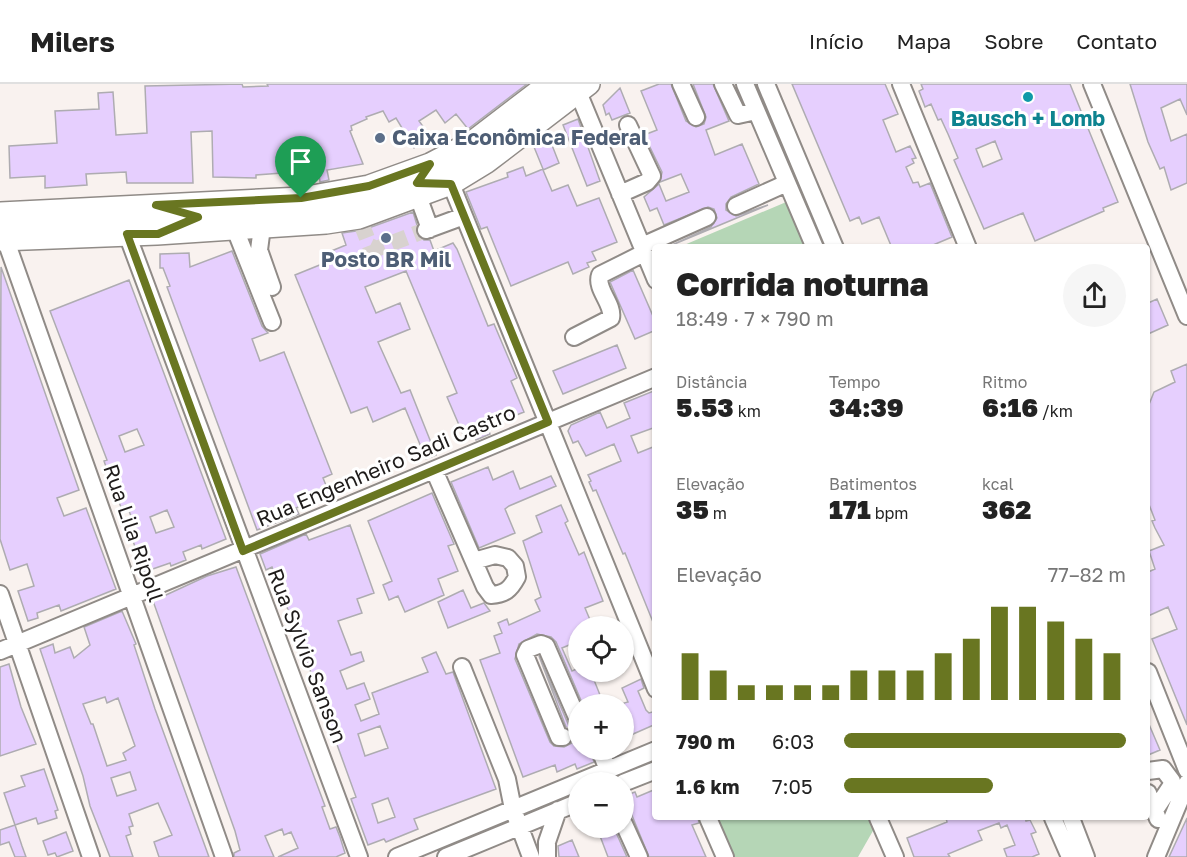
<!DOCTYPE html>
<html lang="pt">
<head>
<meta charset="utf-8">
<style>
  :root { --surface:#fff; --page:#f6f6f6; --text:#222; --muted:#767676; --line:#e0e0e0; --accent:#697621 }
  body { margin:0; font-family:"Golos Text",sans-serif; background:var(--page); color:var(--text); height:100vh; display:flex; flex-direction:column; font-size:22px; white-space:nowrap }
  * { box-sizing:border-box; margin:0 }
  p { font-size:20px; color:var(--muted) }
  .icon { flex:none; width:33px; height:33px; fill:none; stroke:currentColor; stroke-width:2; stroke-linecap:round; stroke-linejoin:round }
  .map { position:relative; flex:1; overflow:hidden }
  .side { position:absolute; left:652px; top:160px; width:498px; height:576px; display:flex; flex-direction:column; background:var(--surface); border-radius:6px; box-shadow:0 2px 4px #0004 }
  .side>* { flex:none }
  .tools { position:absolute; left:568px; top:532px; display:grid; gap:12px }
  .tools a { display:grid; place-items:center; width:66px; height:66px; border-radius:50%; background:var(--surface); box-shadow:0 2px 4px #0004; font-size:30px }
  .pin { position:absolute; display:grid; place-items:center; width:51px; height:51px; color:#fff; margin:-62px -26px; border-radius:50% 50% 50% 0; rotate:-45deg; box-shadow:0 0 6px #0007 }
  .pin .icon { rotate:45deg }
  .round { display:grid; place-items:center; flex:none; width:63px; height:63px; border-radius:32px; background:var(--page) }
  .head { display:flex; align-items:center; justify-content:space-between; height:102px; padding:0 24px }
  h1 { font-size:33px; font-weight:800; line-height:45px }
  .figures { display:grid; grid-template-columns:repeat(3,1fr); gap:9px; height:102px; padding:6px 24px }
  .figures div { display:grid; align-content:center }
  .figures b { font-size:26px; font-weight:800 }
  .figures small { font-size:16px; font-weight:400 }
  .figures p { font-size:16px }
  .chart { height:168px; padding:12px 24px }
  .chart p { display:flex; justify-content:space-between }
  .chart svg { width:100%; height:108px; margin-top:6px; stroke:var(--accent); stroke-width:6 }
  ul { padding:0 24px; list-style:none; font-size:20px }
  li { display:grid; grid-template-columns:96px 72px 1fr; align-items:center; height:45px }
  li i { height:15px; border-radius:8px; background:var(--accent) }
  header { display:flex; align-items:center; gap:36px; box-sizing:border-box; height:84px; padding:0 30px; background:var(--surface); border-bottom:2px solid var(--line) }
  header strong { font-size:28px }
  nav { display:flex; gap:33px; margin-inline-start:auto; font-size:21px }
  .map>svg:first-child { display:block }
</style>
</head>
<body>
<header>
<strong>Milers</strong>
<nav><a>Início</a><a>Mapa</a><a>Sobre</a><a>Contato</a></nav>
</header>
<div class="map">
<svg width="1187" height="773" viewBox="0 0 1187 773">
  <rect width="100%" height="100%" fill="#f9f2ef"/>
  <path fill="#b5d6b6" d="M791 116 811 164H677Z
    M716 734H869L874 745 858 773H733Z"/>
  <path fill="#e6cffe" stroke="#aeacb1" stroke-width="1.5" fill-rule="evenodd" d="M242 0 243 3 268 2 267 0H527L468 45 456 30 445 39 436 26 419 37 430 52 414 64 396 34 389 38 383 27 366 33 367 35 351 42 352 46 350 47 363 80 327 86 329 96 320 98 317 73 282 76V89L256 91V94L213 93 212 47 191 48 193 99H127L126 88 86 90 87 101 45 104V92L10 94 9 62 57 59 55 27 99 25 98 9 113 8 116 51 147 49 145 2Z
    M659 0H671L686 37 696 43 704 40 706 33 693 0H713L729 37 706 46 715 71 742 60 759 100 731 113 726 120V126L736 132 768 121 672 161 711 143 717 134 714 125 708 123 664 141 657 124 650 127 644 113 659 100 666 117 689 108 681 90 660 98 662 88 644 51 657 46 641 7Z
    M792 0H885L898 30 883 36 896 68 910 62 916 74 912 75 914 79 906 83 913 99 918 98 920 103 930 99 952 153 926 164H892L879 133 862 140 859 133 850 137Z
    M921 0H1070L1118 118 1103 124 1104 127 1035 157 1023 129 984 145 954 76 958 74 948 50 941 35 938 36 931 20 925 23 919 7 923 5ZM995 57 1002 75 983 83 976 65Z
    M1130 0H1187V31L1180 15 1161 24 1171 57 1187 50V99L1171 106 1164 83 1160 85 1148 58Z
    M620 4 630 29 612 36 609 29 606 31 603 21Z
    M578 35 600 97 587 102 563 41Z
    M550 56 559 79 543 86 552 107 568 101 577 122 599 114 617 158 592 168 596 176 587 179 589 183 573 190 568 178 511 202 487 143 481 145 466 108 508 93 507 89 523 83 526 92 543 85 534 63Z
    M413 128 417 141 416 150 424 156H430L434 167 453 159 457 165 488 242 494 240 517 294 511 297 524 328 494 340 488 344 490 350 476 356 474 351 465 355 447 313 457 309 406 187 365 203 376 229 400 219 410 245 378 258 401 309 410 306 436 371 426 375 405 324 373 338 367 323 351 329 295 191 327 178 324 170 346 161 342 149 363 146Z
    M232 167 262 242 268 249 252 255 260 277 284 268 332 390 323 394 330 411 296 424 299 430 257 446 167 203 170 202 163 184H160V170L189 169 190 183Z
    M1 183 79 406 57 414 64 432 86 424 116 505 61 527 59 521 37 529 38 534 28 537 18 507 34 502 27 480 10 486 0 455Z
    M633 186 656 239V246L635 255 610 198Z
    M129 196 226 455 202 465 201 461 183 468 186 476 171 482 170 479 144 488 128 443 134 441 127 421 121 423 114 406 104 377 107 376 50 227ZM137 345 144 361 125 368 119 352ZM167 426 174 443 156 449 150 433Z
    M1157 215 1168 241 1148 250V219Z
    M617 261 626 284 563 310 553 287Z
    M1187 280V641L1152 555 1177 545 1168 523 1148 532V488L1155 485 1149 467 1164 461 1155 444 1152 437 1155 436 1148 418V323L1154 308 1175 298 1171 287Z
    M656 306V343L631 352 638 369 653 363 656 369 655 543 625 469 623 470 596 406 593 407 589 398 591 397 588 391 621 377 614 360 586 372 578 357 573 359 568 347 571 341 600 328 607 344 630 334 624 319Z
    M488 383 493 396 513 387 520 405 551 392 556 402 509 422 505 425 515 449 479 464 451 398Z
    M432 409 454 460 448 462 458 487 438 495 444 511 405 528 398 512 389 516 383 501 392 497 368 437Z
    M561 421 568 437 565 439 579 471 584 468 603 517 585 524 593 543H579V557L562 564 572 587 579 584V588H612L594 596 604 621H583L556 558 551 553 537 550 519 560 515 575 550 658 554 662 564 663 572 659 573 652 566 643 539 572 569 642 579 648V666H590L594 678 577 685 575 680 557 688 555 681 523 693 480 576 500 569 494 552 502 549 498 539 507 535 509 541 540 527 535 516 541 513 523 457 542 448 536 432Z
    M350 441 374 509 357 515 362 529 338 537 351 571 361 568 364 577 340 587 347 605 364 599 370 615 355 621 361 637 379 630 372 609 428 588 422 574 436 568 446 590 453 588 496 705 414 735 418 745 386 758 384 755 368 761 351 715 356 713 297 550 272 483 266 486 260 470 306 450 309 456ZM380 642 388 664 365 672 358 650ZM388 714 395 733 378 739 372 720Z
    M236 483 325 722 322 723 330 745 336 743 340 753 345 769 336 773H278L298 764 291 748 284 751 282 745 265 752 274 773H234V769L240 766 235 747 153 517 207 492Z
    M463 506 471 524 484 519 490 527 448 544 438 518Z
    M122 527 136 560 134 561 155 625 209 773H159L154 758 172 751 158 719 129 730 133 742 129 743 131 750 126 752 133 773H110L90 722 83 692 40 565 53 560 55 569 70 563 74 574 90 561 84 543ZM105 613 107 619 118 614 135 662 123 669 126 676 107 682 93 640H91L83 620ZM130 688 136 706 117 712 111 694Z
    M9 580 21 623 36 660 0 672V583Z
    M641 595 644 604 638 607 646 626 649 629 656 627V640L624 654V619L628 618 622 604Z
    M1148 638 1160 666 1148 671Z
    M44 685 58 726 55 727 57 734 38 740 36 734 15 741 4 709 25 702 21 692Z
    M656 705V734H698L699 739 692 741 706 773H649L624 712 635 708 637 713Z
    M946 734H1025L1026 737 1030 736 1036 748 1031 750 1039 770 1032 773H1007L1004 765 1015 761 1007 741 1001 744 999 739 978 747 982 756 948 770 950 773H914L907 754 947 738Z
    M1187 734V773H1169Z
    M15 741 22 762 26 773H15L9 758 0 761V746Z
    M597 744H614L627 773H608Z
    M66 748 73 767 57 773 55 769 48 771 43 757Z
    M572 756 579 773H559L558 762Z"/>
  <g fill="none" stroke-linecap="round" stroke-linejoin="round">
    <path stroke="#d8d2cf" stroke-width="16" stroke-dasharray="16 8" stroke-linecap="butt" d="M361 139 370 162 376 165 426 146
      M563 653 579 647"/>
    <defs>
      <path id="minor" d="M681 0 696 33
        M723 0 738 31 756 27
        M745 0 815 164
        M766 0 835 164
        M901 0 968 164
        M1092 0 1187 232
        M578 8 656 196
        M439 99 451 100 656 605
        M620 110 647 98 652 92 628 41
        M418 112 430 145
        M736 122 787 99
        M0 140 224 773
        M0 142 313 127 373 115 417 99 480 68 568 0
        M262 143 259 166 272 203
        M235 145 272 238
        M426 146 464 132
        M127 150 359 773
        M642 162 707 133
        M574 253 611 234C614 220 595 205 600 191L644 169
        M434 386 485 503 491 511C505 510 510 506 517 493L515 482 508 474 495 471 474 477
        M0 510 91 773
        M0 567 656 293
        M462 583 507 695 513 725 531 773
        M1148 588 1187 686
        M563 653H559L525 571 528 565 541 560 546 562 579 638
        M600 666 608 686
        M1148 687 1163 685 1172 697 1171 702 1155 726
        M623 699 656 686
        M1148 709 1158 735
        M708 734 725 773
        M878 734 895 773
        M1053 734 1070 773
        M1071 734 1086 773
        M624 740 639 773
        M397 773 656 666
        M446 773 579 718
        M547 773V758L558 726
        M1156 773 1187 699"/>
      <path id="major" d="M0 129 301 114 369 102 430 80 472 58 548 0
        M0 156 157 150 326 139 359 134 451 100 487 78 589 0"/>
    </defs>
    <use href="#minor" stroke="#908b87" stroke-width="20"/>
    <use href="#major" stroke="#908b87" stroke-width="24"/>
    <use href="#minor" stroke="#fff" stroke-width="16"/>
    <use href="#major" stroke="#fff" stroke-width="21"/>
  </g>
  <g fill="none" stroke-linecap="round" stroke-linejoin="round">
    <defs>
      <path id="route" d="M430 80 417 99 451 100 548 338 243 467 127 150H158L198 133 156 121 301 114 369 102Z"/>
    </defs>
    <use href="#route" stroke="#fff" stroke-width="12"/>
    <use href="#route" stroke="#697621" stroke-width="8"/>
  </g>
  <circle fill="#0f9aa8" stroke="#fff" stroke-width="2" cx="1028" cy="13" r="6"/>
  <g fill="#5c6f8a" stroke="#fff" stroke-width="2">
    <circle cx="380" cy="54" r="6"/>
    <circle cx="386" cy="154" r="6"/>
  </g>
  <g text-anchor="middle" stroke-width="6" stroke-linejoin="round" paint-order="stroke">
    <g font-size="21" font-weight="bold" fill="#0d838f" stroke="#fff">
      <text x="1028" y="42">Bausch + Lomb</text>
    </g>
    <g font-size="21" font-weight="bold" fill="#4e5e75" stroke="#fff" text-anchor="start">
      <text x="392" y="61">Caixa Econômica Federal</text>
      <text x="386" y="183" text-anchor="middle">Posto BR Mil</text>
    </g>
    <g font-size="21" fill="#1e1b1a" stroke="#fff">
      <text transform="translate(386 382) rotate(-23)" y="7">Rua Engenheiro Sadi Castro</text>
      <text transform="translate(133 449) rotate(71)" y="7">Rua Lila Ripoll</text>
      <text transform="translate(307 572) rotate(69)" y="7">Rua Sylvio Sanson</text>
    </g>
  </g>
</svg>
<div class="tools">
<a><svg class="icon" aria-label="locate" viewBox="0 0 24 24"><circle cx="12" cy="12" r="6"/><path d="M12 2v4M12 18v4M2 12h4M18 12h4"/></svg></a>
<a>+</a>
<a>−</a>
</div>
<div class="pin" style="left:301px;top:114px;background:#1e9e55"><svg class="icon" aria-label="arrive" viewBox="0 0 24 24"><path d="M6 21V4h12l-3 4 3 4H6"/></svg></div>
<section class="side">
<div class="head"><div><h1>Corrida noturna</h1><p>18:49 · 7 × 790 m</p></div><a class="round"><svg class="icon" aria-label="share" viewBox="0 0 24 24"><path d="M12 15V3M7 8l5-5 5 5M5 13v7h14v-7"/></svg></a></div>
<div class="figures">
<div><p>Distância</p><b>5.53<small> km</small></b></div>
<div><p>Tempo</p><b>34:39</b></div>
<div><p>Ritmo</p><b>6:16<small> /km</small></b></div>
</div>
<div class="figures">
<div><p>Elevação</p><b>35<small> m</small></b></div>
<div><p>Batimentos</p><b>171<small> bpm</small></b></div>
<div><p>kcal</p><b>362</b></div>
</div>
<div class="chart"><p><span>Elevação</span>77–82 m</p>
<svg viewBox="0 0 160 44" preserveAspectRatio="none"><path d="M5 44V25M15 44V32M25 44V38M35 44V38M45 44V38M55 44V38M65 44V32M75 44V32M85 44V32M95 44V25M105 44V19M115 44V6M125 44V6M135 44V12M145 44V19M155 44V25"/></svg>
</div>
<ul>
<li><b>790 m</b>6:03<i style="width:100%"></i></li>
<li><b>1.6 km</b>7:05<i style="width:53%"></i></li>
</ul>
</section>
</div>
</body>
</html>
